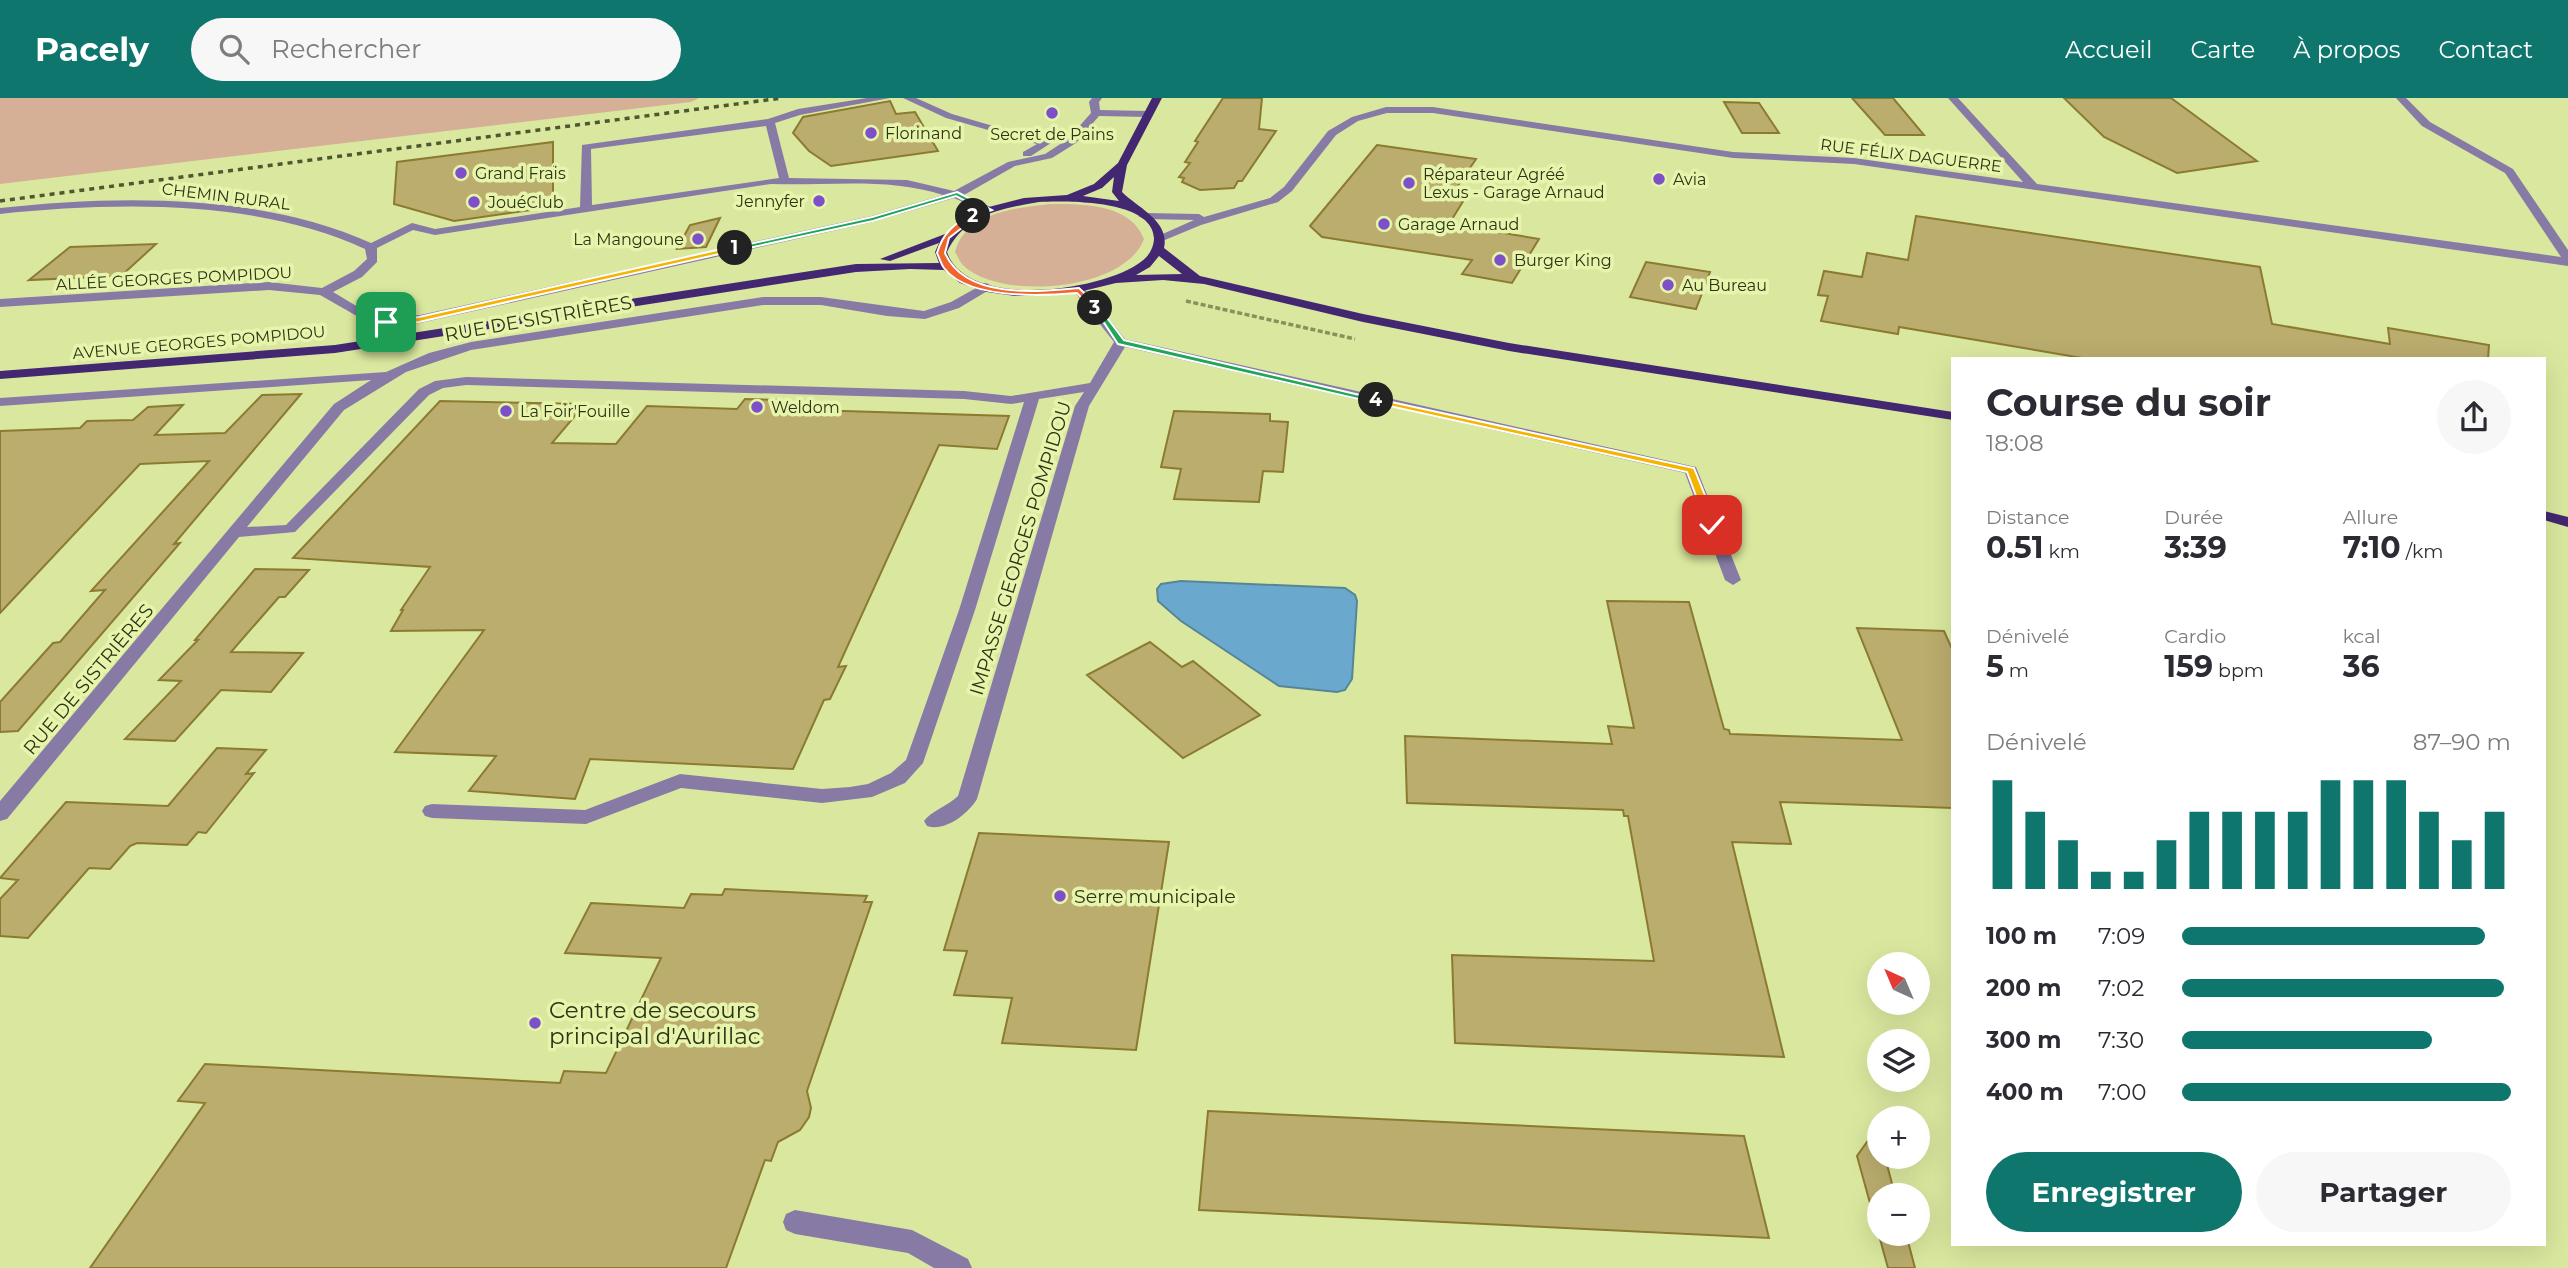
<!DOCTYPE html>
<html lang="fr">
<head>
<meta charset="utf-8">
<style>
  :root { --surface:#fff; --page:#f7f7f7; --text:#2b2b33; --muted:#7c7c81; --accent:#0f766e }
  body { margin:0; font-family:Montserrat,sans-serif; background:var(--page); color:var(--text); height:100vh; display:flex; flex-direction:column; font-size:26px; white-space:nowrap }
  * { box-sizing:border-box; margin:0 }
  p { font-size:23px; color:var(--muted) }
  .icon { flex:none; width:38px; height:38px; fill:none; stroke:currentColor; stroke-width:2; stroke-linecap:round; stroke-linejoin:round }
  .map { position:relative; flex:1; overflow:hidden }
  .panel { position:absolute; left:1951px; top:259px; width:595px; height:889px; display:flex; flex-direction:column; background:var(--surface); border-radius:0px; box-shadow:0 7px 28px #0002 }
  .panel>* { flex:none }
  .needle { width:46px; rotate:316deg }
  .controls { position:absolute; left:1867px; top:854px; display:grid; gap:14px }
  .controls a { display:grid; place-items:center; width:63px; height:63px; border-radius:50%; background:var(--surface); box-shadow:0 7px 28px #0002; font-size:35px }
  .pin { position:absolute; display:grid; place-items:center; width:60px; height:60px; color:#fff; margin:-30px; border-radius:14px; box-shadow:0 4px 10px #0006 }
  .km { position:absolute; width:35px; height:35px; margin:-18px; border-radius:50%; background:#222; color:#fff; font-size:19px; line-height:35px; text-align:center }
  .round { display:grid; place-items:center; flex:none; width:74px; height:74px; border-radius:37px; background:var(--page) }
  .head { display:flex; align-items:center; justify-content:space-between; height:119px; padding:0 35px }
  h1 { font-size:38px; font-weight:700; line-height:52px }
  .stats { display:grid; grid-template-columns:repeat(3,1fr); gap:10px; height:119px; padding:7px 35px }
  .stats div { display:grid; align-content:center }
  .stats b { font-size:30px; font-weight:700 }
  .stats small { font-size:19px; font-weight:400 }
  .stats p { font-size:19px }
  .chart { height:196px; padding:14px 35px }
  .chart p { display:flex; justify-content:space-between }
  .chart svg { width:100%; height:126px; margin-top:7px; stroke:var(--accent); stroke-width:6 }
  .button { display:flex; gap:14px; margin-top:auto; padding:14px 35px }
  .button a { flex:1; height:80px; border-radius:42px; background:var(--accent); color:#fff; font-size:28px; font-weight:700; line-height:80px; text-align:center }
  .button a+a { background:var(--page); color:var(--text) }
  ul { padding:0 35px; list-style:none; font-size:23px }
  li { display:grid; grid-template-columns:112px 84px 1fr; align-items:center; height:52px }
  li i { height:18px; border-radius:9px; background:var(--accent) }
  header { display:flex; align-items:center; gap:42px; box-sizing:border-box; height:98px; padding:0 35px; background:var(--accent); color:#fff }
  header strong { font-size:33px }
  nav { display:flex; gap:38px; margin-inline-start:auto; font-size:24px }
  .search { width:490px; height:63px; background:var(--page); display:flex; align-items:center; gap:18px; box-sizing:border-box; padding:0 24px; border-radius:38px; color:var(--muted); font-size:26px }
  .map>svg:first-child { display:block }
</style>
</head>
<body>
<header>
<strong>Pacely</strong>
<div class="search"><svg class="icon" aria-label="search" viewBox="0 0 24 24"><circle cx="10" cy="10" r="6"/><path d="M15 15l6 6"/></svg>Rechercher</div>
<nav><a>Accueil</a><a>Carte</a><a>À propos</a><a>Contact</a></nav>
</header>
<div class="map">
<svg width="2568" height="1170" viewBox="0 0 2568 1170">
  <rect width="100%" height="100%" fill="#dae89f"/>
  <path fill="#d5b096" d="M0 0H699L691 4 0 86Z
    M1049 106C1082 106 1130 105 1144 141 1125 193 1001 203 964 168 960 165 958 158 955 154 965 115 1015 110 1049 106Z"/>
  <path fill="#6ba8ce" stroke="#588596" stroke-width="2" d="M1181 483 1345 490 1355 497 1357 503 1352 581 1345 592 1337 594 1279 588 1181 523 1158 503 1157 491 1161 486Z"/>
  <path fill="#bbad6e" stroke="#8b7b31" stroke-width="2" d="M1223 0H1262L1259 31 1276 33 1242 83H1238L1234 90 1200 92 1182 84 1184 80 1179 79 1190 65 1185 64 1198 44 1195 43Z
    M1852 0H1893L1924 37H1885Z
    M2064 0H2171L2257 63 2177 75 2104 39Z
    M890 3 896 16 915 14 938 53 831 68 809 53 793 35 803 19Z
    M1724 4 1759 5 1779 35H1742Z
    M553 44V109L454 123 394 106 397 64Z
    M1377 47 1476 61 1453 95 1467 97 1449 126 1539 141 1512 185 1462 176 1472 162 1322 139 1310 128Z
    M1916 118 2260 169 2272 226 2390 246 2388 230 2489 247 2488 261H2088L1899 229 1898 236 1821 223 1828 198 1818 197 1824 173 1862 179 1867 155 1908 162Z
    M720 120 706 149 677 151 690 127Z
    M156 146 121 178 29 182 70 149Z
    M1646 164 1710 174 1696 211 1630 199Z
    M301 296 174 446 180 445 18 633 0 634V604L53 545 60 544 105 492 91 493 209 363 140 366 0 515V333L80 330 87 323 133 322 148 309 183 307 155 337 225 335 262 297Z
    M745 301 781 302 777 311 1009 318 997 351 939 347 838 569 846 568 830 601 824 602 793 671 590 661 575 701 469 693 496 658 395 654 484 532 391 533 403 512H401L430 469 293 460 440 303 585 306 552 345 616 346 647 308 737 311Z
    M1174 313 1270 316V323L1288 324 1283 374 1263 373 1259 404 1174 401 1181 371 1161 369Z
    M255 471 309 472 285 499H279L231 554 303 555 271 594 221 592 175 643 125 641 181 583 159 582 198 542H195Z
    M1607 503 1689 504 1724 631 1729 632 1730 636 1902 642 1857 530 1944 533 1953 553V710L1780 704 1791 746 1732 744 1784 959 1455 945 1452 857 1654 863 1628 718H1624L1623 712 1407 705 1405 638 1612 646 1608 628 1634 630Z
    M1150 544 1182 569 1193 563 1260 617 1183 660 1087 577Z
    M217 650 266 652 246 676 254 675 206 735 198 734 187 747 137 745 130 748 110 771 89 770 28 840 0 838V801L18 782 0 780 66 704 168 708Z
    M979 735 1169 744 1136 952 1002 945 1012 900 954 897 967 853 944 852Z
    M725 791 867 798 864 804H872L807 993 811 1010 809 1019 800 1032 778 1044 771 1063 765 1062 726 1170H90L205 1005 178 1003 205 966 560 985 564 973 606 975 661 860 565 855 591 805 684 810 691 796 722 797Z
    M1208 1013 1744 1038 1769 1140 1199 1112Z
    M1877 1030 1880 1059H1885L1895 1097H1880V1136H1906L1915 1170H1888L1857 1058Z"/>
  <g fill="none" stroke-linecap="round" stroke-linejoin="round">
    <path stroke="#86915c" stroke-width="3.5" stroke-dasharray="5 2.5" stroke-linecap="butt" d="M1186 203 1355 241"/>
    <path fill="#877ba6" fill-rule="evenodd" d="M867 0H890L800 17 775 25 789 80 907 82 954 93 1008 64 1045 56 1068 41 1091 15 1089 4 1092 0H1102L1099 4 1100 12 1148 13 1153 16 1148 19 1099 18 1076 45 1052 60 1015 68 964 97 993 110V114H985L954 100 873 124 420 225 386 228 369 225 320 197 269 192 0 209V201L269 184 322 190 354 173 367 161 365 151C257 101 116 104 0 116V110C117 97 261 95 371 145L412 125 435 131 580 109 582 47 768 21 798 11ZM766 28 779 80 592 107 591 51ZM771 86C828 88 888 79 943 97L871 118 420 217C373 221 373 218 333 194L362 179 377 164V150L413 132 435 137Z
      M903 0H916L952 16 1051 45 1031 58H1023V54L1037 46 946 20Z
      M1948 0H1958L2037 86 2561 159 2505 75 2422 28 2396 0H2406L2430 24 2513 71 2568 152V168L1854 66 1733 60 1433 15H1387L1358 23 1336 37 1292 93 1278 104 1201 127 1160 144 1154 141 1156 139 1194 122 1144 121 1138 118 1144 115 1199 116 1204 119 1270 100 1284 89 1328 33 1352 19 1386 9H1433L1733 54 1854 60 2023 84Z
      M985 185 989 186V192L959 210 925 221 887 218 821 207H763L471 252 406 274 344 312 247 429 286 427 419 291 435 283 466 279 964 293 1011 298 1090 285 1114 244 1073 192 1079 188 1083 189 1125 241 1696 369 1741 482 1733 487 1725 482 1685 375 1125 249 1089 308 977 701C968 716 945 734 927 728L924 723C930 714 949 707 958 698L1075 308 1084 294 1039 301 975 512 923 665 905 685 872 699 822 705 681 690 586 726 432 720 425 718 422 713 425 708 432 706 585 712 680 676 822 691 850 689 868 686 891 675 906 662 959 512 1024 304 1011 306 964 301 466 287 443 290 429 297 295 434 239 439 7 721 0 723V703L334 306 371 282 0 308V300L386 274 429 255 471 244 763 199H821L924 213 951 204Z
      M795 1112 912 1132 968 1161 972 1170H934L908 1155 795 1136 786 1132 783 1124 786 1116Z"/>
    <path fill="#432771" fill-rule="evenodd" d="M1152 0H1162L1127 67 1122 94C1138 110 1170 123 1164 150L1200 178 1363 216 1509 245 1953 314V322L1509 253 1363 224 1204 186 1163 182 1116 185 1075 195 1015 198 987 194 960 185 944 172 910 171 856 174 335 255 0 281V273L335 247 856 166 939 165 935 154 939 145 890 163 880 161 945 136 964 119 977 112 1024 100 1067 97 1094 86 1118 65ZM1114 79 1112 94 1119 103 1083 98 1102 90ZM1039 104C1065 103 1152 101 1154 140 1154 149 1149 158 1142 163 1103 194 966 212 947 154 964 117 1002 110 1039 104ZM1159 158 1182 176 1136 177 1150 169Z
      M2544 413 2568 419V429L2544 422Z"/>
    <path stroke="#4f5730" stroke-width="3.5" stroke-dasharray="5 5" stroke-linecap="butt" d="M0 103 782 0"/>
  </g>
  <path fill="#f5b400" stroke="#fff" stroke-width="2" d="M735 148 737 152 419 224 386 226 382 224 419 219Z"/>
  <path fill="#22a559" stroke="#fff" stroke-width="2" d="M957 94 992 112 970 120V117L983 112 956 98 873 123 735 153 731 150 872 119Z"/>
  <path fill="#f0652b" stroke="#fff" stroke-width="2" d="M970 117 977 118 949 140 945 155C965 201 1037 194 1079 190L1098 208V212H1093L1077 195C1041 198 968 202 944 170 941 166 939 159 937 155 943 135 953 127 970 117Z"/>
  <path fill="#22a559" stroke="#fff" stroke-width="2" d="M1093 208H1098L1124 242 1381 302 1376 305 1118 246Z"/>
  <path fill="#f5b400" stroke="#fff" stroke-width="2" d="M1373 300 1694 370 1717 427 1712 430 1707 427 1687 374 1376 305 1373 304Z"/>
  <g fill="#7d4fc8" stroke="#e7f5ac" stroke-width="2.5">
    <circle cx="1052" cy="15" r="7"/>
    <circle cx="871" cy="35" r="7"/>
    <circle cx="461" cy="75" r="7"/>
    <circle cx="1659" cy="81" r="7"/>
    <circle cx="1409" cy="85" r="7"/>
    <circle cx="819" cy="103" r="7"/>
    <circle cx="474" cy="104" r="7"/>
    <circle cx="1384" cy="126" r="7"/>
    <circle cx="698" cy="141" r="7"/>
    <circle cx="1500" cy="162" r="7"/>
    <circle cx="1668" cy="187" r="7"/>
    <circle cx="757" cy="309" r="7"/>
    <circle cx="506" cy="313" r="7"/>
    <circle cx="1060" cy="798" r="7"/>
    <circle cx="535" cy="925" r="7"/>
  </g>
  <g text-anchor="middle" stroke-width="7" stroke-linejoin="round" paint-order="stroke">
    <g font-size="16" fill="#2d3315" stroke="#e7f5ac" text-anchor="start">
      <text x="885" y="41">Florinand</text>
      <text x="1052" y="42" text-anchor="middle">Secret de Pains</text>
      <text x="475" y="81">Grand Frais</text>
      <text x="1423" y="82">Réparateur Agréé<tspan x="1423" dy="18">Lexus - Garage Arnaud</tspan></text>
      <text x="1673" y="87">Avia</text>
      <text x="805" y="109" text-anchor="end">Jennyfer</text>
      <text x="488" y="110">JouéClub</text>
      <text x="1398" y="132">Garage Arnaud</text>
      <text x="684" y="147" text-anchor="end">La Mangoune</text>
      <text x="1514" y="168">Burger King</text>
      <text x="1682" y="193">Au Bureau</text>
      <text x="771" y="315">Weldom</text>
      <text x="520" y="319">La Foir'Fouille</text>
    </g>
    <g font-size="16" fill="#2d3315" stroke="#e7f5ac">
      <text transform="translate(1911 57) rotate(7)" y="6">RUE FÉLIX DAGUERRE</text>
      <text transform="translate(226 98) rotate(7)" y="6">CHEMIN RURAL</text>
      <text transform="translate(174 180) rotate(-3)" y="6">ALLÉE GEORGES POMPIDOU</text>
      <text transform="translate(199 244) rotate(-5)" y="6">AVENUE GEORGES POMPIDOU</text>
    </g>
    <g font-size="19" fill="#2d3315" stroke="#e7f5ac">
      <text transform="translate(538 220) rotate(-10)" y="7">RUE DE SISTRIÈRES</text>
      <text transform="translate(1020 450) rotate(-73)" y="7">IMPASSE GEORGES POMPIDOU</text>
      <text transform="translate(88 581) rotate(-50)" y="7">RUE DE SISTRIÈRES</text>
    </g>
    <g font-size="19" fill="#2d3315" stroke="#e7f5ac" text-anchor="start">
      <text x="1074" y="805">Serre municipale</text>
    </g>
    <g font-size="23" fill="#2d3315" stroke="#e7f5ac" text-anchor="start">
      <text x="549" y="920">Centre de secours<tspan x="549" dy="26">principal d'Aurillac</tspan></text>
    </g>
  </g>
</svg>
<div class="controls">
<a><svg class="needle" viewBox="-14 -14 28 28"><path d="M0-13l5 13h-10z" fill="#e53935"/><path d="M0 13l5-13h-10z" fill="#7c7c81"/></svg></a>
<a><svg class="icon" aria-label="layers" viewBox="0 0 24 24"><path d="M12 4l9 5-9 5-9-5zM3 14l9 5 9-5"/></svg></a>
<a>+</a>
<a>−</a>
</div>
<div class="pin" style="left:386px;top:224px;background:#1e9e55"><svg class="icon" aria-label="arrive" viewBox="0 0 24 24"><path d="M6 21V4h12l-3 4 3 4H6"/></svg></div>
<div class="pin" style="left:1712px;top:427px;background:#d93025"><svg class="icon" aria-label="check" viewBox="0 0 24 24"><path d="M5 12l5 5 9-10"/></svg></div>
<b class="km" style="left:735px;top:150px">1</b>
<b class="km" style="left:973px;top:118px">2</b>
<b class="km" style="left:1095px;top:210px">3</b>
<b class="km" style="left:1376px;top:302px">4</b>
<section class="panel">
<div class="head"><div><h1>Course du soir</h1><p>18:08</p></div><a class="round"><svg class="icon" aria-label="share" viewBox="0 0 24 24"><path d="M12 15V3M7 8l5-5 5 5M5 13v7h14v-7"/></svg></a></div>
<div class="stats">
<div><p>Distance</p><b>0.51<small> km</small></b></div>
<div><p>Durée</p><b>3:39</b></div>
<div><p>Allure</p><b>7:10<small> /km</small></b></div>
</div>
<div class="stats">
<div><p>Dénivelé</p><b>5<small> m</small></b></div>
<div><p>Cardio</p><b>159<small> bpm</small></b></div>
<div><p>kcal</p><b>36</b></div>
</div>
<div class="chart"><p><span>Dénivelé</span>87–90 m</p>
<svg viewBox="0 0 160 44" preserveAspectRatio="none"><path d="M5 44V6M15 44V17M25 44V27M35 44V38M45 44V38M55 44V27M65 44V17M75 44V17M85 44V17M95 44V17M105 44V6M115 44V6M125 44V6M135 44V17M145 44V27M155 44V17"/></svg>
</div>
<ul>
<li><b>100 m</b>7:09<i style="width:92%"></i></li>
<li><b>200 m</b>7:02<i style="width:98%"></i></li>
<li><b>300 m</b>7:30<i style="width:76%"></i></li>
<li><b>400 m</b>7:00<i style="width:100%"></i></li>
</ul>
<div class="button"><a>Enregistrer</a><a>Partager</a></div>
</section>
</div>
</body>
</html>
